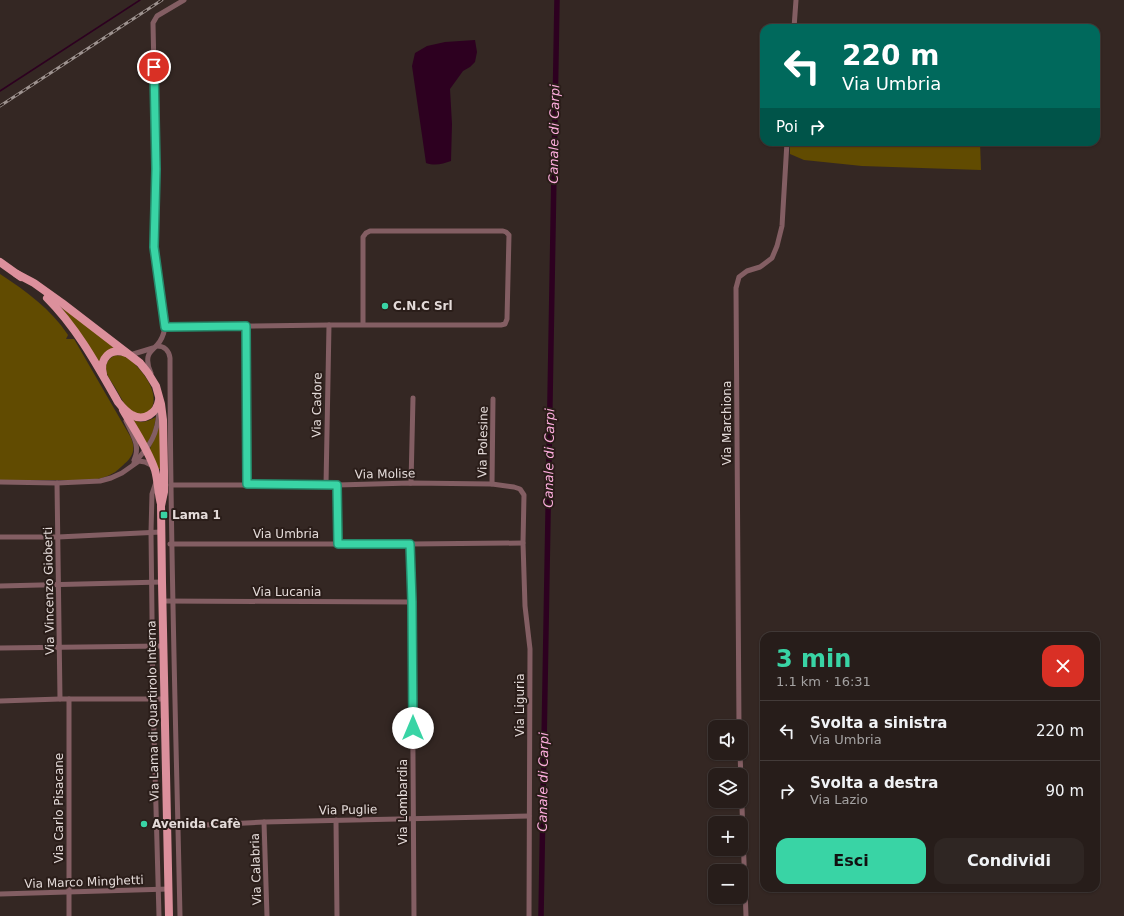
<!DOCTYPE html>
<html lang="it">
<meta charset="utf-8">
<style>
:root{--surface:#271d1a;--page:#2f2623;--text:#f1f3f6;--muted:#a4a2a2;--line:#433b39;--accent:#39d4a5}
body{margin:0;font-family:"DejaVu Sans",sans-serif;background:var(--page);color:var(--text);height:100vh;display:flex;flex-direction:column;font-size:15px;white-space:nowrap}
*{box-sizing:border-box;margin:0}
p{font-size:13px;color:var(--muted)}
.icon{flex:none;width:22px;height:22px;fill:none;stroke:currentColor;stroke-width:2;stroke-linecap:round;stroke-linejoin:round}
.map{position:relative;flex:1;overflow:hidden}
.side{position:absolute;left:760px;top:632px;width:340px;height:260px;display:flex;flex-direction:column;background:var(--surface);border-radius:12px;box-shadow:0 1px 3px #0004,0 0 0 1px var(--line)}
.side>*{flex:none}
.hud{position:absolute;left:760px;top:24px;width:340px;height:122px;border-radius:12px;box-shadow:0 1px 3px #0004,0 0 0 1px var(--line);background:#00695c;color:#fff;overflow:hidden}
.controls{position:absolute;left:708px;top:720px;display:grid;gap:8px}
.controls a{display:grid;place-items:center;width:40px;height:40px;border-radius:8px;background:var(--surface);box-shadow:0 1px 3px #0004,0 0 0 1px var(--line);font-size:20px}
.pin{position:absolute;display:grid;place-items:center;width:34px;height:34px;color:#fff;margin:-17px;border:2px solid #fff;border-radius:50%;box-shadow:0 1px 4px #0007}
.me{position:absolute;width:44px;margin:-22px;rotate:0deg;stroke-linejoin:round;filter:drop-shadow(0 0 3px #0008)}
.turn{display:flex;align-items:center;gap:14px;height:84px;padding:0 16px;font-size:18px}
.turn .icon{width:52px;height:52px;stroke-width:2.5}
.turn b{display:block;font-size:28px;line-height:34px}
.then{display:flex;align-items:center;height:38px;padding:0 16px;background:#0003;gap:8px;font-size:15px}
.round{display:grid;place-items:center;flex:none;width:42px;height:42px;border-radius:12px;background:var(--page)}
.summary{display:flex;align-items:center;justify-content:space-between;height:68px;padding:0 16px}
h1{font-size:24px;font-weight:800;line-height:30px;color:var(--accent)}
.primary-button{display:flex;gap:8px;margin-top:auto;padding:8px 16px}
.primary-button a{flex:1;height:46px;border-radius:12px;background:var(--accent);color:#111;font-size:16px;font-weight:800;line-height:46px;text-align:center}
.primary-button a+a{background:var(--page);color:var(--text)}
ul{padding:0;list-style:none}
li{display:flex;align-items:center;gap:12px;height:60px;padding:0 16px;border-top:1px solid var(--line)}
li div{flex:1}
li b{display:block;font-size:15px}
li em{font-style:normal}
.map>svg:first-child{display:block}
</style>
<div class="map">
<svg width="1124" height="916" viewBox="0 0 1124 916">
<rect width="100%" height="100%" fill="#342723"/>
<g fill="#614b01">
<polygon points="790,142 980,142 981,170 862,166 804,160 790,154"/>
<path d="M0 274C26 291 51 309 68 335L66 339H74L130 436C137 450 133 457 121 467 113 475 104 478 93 480H0Z"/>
<polygon points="60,305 115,348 99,365 64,311"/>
<path d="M115 355C118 356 121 355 124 356 138 363 162 393 151 409 149 412 145 414 141 414 139 414 137 414 135 413 126 410 121 397 116 389 113 383 105 375 106 367 106 362 110 358 115 355Z"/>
<path d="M156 417 153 432 146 446 132 419C141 424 147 422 156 417Z"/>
<polygon points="159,427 160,428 161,469 158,469 149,451"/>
</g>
<path fill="#2d0020" d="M475 40 477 52 475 62 470 67 463 71 450 89 452 124 451 161C443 164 435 166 426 163L412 66 415 53 427 46 445 42Z"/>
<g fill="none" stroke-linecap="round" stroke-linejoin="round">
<polyline stroke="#2d0020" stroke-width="1.5" points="0,91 140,0"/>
<polyline stroke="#2d0020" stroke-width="5.5" points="541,916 557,0"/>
<g stroke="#835e63" stroke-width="5">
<polyline points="794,28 796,0"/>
<polyline points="246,326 247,484"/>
<polyline points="165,327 329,325 501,325 505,324 507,319 509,235 506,232 503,231 370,231 366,233 363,237 363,325"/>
<path d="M157 346C164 346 169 350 170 358 170 544 176 730 180 916"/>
<polyline points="130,355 153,348"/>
<path d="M151 373C149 369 147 363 148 357 149 351 154 349 157 345 162 340 164 333 165 327L154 247 156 169 153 23 157 16 184 0"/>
<path d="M126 421C132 434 141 446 134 460"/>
<path d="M134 463C150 446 158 434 159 410"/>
<polyline points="0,482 57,483 100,481 111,478 122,473 139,461 145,462 153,466"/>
<polyline points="156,482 152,494 151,532 153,699 159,916"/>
<polyline points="57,483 60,699"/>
<polyline points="411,483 413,398"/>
<polyline points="492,484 493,399"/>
<polyline points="171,485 337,485 411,483 492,484 514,487 520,489 524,495 523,543 525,606 530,649 529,916"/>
<polyline points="326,485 329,325"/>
<polyline points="337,485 338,544"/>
<polyline points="0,537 58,537 161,532"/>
<polyline points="170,544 410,544 523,543"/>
<polyline points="410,544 412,602 414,916"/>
<polyline points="0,586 162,582"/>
<polyline points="162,601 412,602"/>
<polyline points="0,648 163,646"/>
<polyline points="69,699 69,916"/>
<polyline points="0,701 60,699 164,699"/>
<polyline points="739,727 736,288 739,277 747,271 760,267 772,258 777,246 782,226 787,142"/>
<polyline points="740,753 746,916"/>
<polyline points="336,820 337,916"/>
<polyline points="264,822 267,916"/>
<polyline points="167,827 264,822 529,816"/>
<polyline points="0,894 169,889"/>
</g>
<g stroke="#dc909c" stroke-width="8">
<polyline points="0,262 21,277"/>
<polyline points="17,274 34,283 62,303 140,363 148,373 156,386 161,404 163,420 164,471 164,492 161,506 162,582 169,916"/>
<path d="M47 298C77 328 97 365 118 402 122 407 126 412 132 415 144 422 157 413 159 400"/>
<path d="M103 374C99 359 110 347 126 353"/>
<path d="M123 410C134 429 148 449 155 470 158 481 158 493 161 504"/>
</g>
<defs>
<polyline id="rail" points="0,106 162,0"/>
</defs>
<use href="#rail" stroke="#9e9390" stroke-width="3"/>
<use href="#rail" stroke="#2a1d19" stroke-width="1.5" stroke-dasharray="4.5" stroke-linecap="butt"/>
</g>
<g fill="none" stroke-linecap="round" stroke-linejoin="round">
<defs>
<polyline id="route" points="154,67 156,169 154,247 165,327 246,326 247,484 337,485 338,544 410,544 412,602 413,728"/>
</defs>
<use href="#route" stroke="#258a6b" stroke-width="10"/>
<use href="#route" stroke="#39d4a5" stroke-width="7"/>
</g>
<g fill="#39d4a5" stroke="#2a1d19" stroke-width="1.5">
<circle cx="385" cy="306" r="4"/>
<rect x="160" y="511" width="8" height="8" rx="2"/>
<circle cx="144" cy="824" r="4"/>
</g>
<g text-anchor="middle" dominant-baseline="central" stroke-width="4" stroke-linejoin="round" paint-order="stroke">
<g font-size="12" font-weight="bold" fill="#e4dbd9" stroke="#2a1d19" text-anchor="start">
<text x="393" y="306">C.N.C Srl</text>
<text x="172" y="515">Lama 1</text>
<text x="152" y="824">Avenida Cafè</text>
</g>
<g font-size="12" fill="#e4dbd9" stroke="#2a1d19">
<text transform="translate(317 405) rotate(-89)">Via Cadore</text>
<text transform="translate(727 423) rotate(-90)">Via Marchiona</text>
<text transform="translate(483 442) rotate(-89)">Via Polesine</text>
<text transform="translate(385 474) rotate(-1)">Via Molise</text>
<text x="286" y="534">Via Umbria</text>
<text transform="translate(49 591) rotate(-91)">Via Vincenzo Gioberti</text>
<text x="287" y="592">Via Lucania</text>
<text transform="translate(520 705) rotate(-90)">Via Liguria</text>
<text transform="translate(153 711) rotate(-91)">Via Lama di Quartirolo Interna</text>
<text transform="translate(403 802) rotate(-90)">Via Lombardia</text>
<text transform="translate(59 808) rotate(-90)">Via Carlo Pisacane</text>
<text transform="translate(348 810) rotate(-1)">Via Puglie</text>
<text transform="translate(256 869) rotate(-92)">Via Calabria</text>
<text transform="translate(84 882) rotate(-2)">Via Marco Minghetti</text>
</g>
<g font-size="13" font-style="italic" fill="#fdaddd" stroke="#2a1d19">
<text transform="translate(554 134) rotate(-89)">Canale di Carpi</text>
<text transform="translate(549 458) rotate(-89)">Canale di Carpi</text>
<text transform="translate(543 782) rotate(-89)">Canale di Carpi</text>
</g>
</g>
</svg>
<div class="controls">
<a><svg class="icon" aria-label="sound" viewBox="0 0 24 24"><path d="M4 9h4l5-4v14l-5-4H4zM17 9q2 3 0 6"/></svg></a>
<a><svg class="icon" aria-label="layers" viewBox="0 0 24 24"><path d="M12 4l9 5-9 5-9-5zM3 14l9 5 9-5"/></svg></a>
<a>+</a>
<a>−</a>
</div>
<div class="pin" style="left:154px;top:67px;background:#d93025"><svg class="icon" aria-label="arrive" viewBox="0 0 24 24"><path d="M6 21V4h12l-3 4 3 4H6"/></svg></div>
<svg class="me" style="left:413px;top:728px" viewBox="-20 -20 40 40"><circle r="19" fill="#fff"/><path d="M0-13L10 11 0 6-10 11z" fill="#39d4a5"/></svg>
<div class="hud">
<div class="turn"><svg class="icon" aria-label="left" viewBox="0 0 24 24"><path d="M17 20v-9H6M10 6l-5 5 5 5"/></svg><div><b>220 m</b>Via Umbria</div></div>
<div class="then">Poi<svg class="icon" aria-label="right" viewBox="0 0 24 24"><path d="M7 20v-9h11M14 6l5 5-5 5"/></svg></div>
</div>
<section class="side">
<div class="summary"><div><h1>3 min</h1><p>1.1 km · 16:31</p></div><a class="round" style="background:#d93025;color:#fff"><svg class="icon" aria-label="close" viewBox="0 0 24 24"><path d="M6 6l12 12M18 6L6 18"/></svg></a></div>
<ul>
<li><svg class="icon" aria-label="left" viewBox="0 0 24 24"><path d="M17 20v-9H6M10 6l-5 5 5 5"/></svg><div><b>Svolta a sinistra</b><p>Via Umbria</p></div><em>220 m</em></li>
<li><svg class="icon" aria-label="right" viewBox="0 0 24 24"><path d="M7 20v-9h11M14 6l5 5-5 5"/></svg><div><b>Svolta a destra</b><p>Via Lazio</p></div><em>90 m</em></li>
</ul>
<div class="primary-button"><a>Esci</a><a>Condividi</a></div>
</section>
</div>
